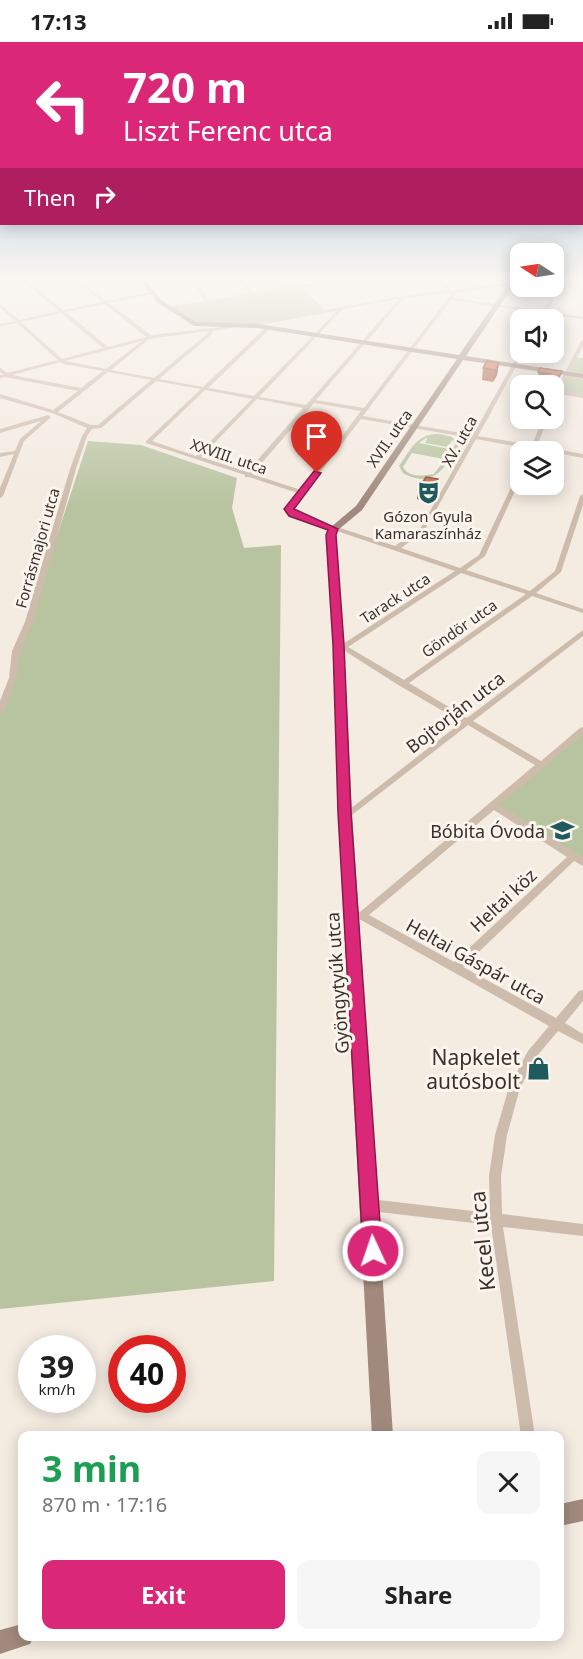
<!DOCTYPE html>
<meta charset="utf-8">
<style>
:root{--surface:#fff;--page:#f6f6f6;--text:#222;--muted:#767676;--accent:#db2777}
body{margin:0;font-family:"Noto Sans",sans-serif;background:var(--page);color:var(--text);height:100vh;display:flex;flex-direction:column;font-size:22px;white-space:nowrap}
*{box-sizing:border-box;margin:0}
p{font-size:20px;color:var(--muted)}
.icon{flex:none;width:33px;height:33px;fill:none;stroke:currentColor;stroke-width:2;stroke-linecap:round;stroke-linejoin:round}
.map{position:relative;flex:1;overflow:hidden}
.sheet{position:absolute;left:18px;top:1389px;width:546px;height:210px;display:flex;flex-direction:column;background:var(--surface);border-radius:12px;box-shadow:0 3px 15px #0003}
.sheet>*{flex:none}
.banner{position:absolute;left:0px;top:0px;width:584px;height:183px;box-shadow:0 3px 15px #0003;background:#db2777;color:#fff;overflow:hidden}
.needle{width:39px;rotate:282deg}
.tools{position:absolute;left:510px;top:201px;display:grid;gap:12px}
.tools a{display:grid;place-items:center;width:54px;height:54px;border-radius:12px;background:var(--surface);box-shadow:0 3px 15px #0003;font-size:30px}
.speed{position:absolute;left:18px;top:1293px;display:flex;gap:12px;font-size:30px;font-weight:700;text-align:center}
.speed>*{display:grid;place-content:center;width:78px;height:78px;border-radius:50%;background:var(--surface);box-shadow:0 3px 15px #0003;line-height:1}
.speed small{font-size:15px;font-weight:400}
.speed .limit{border:9px solid #d22;background:#fff;color:#111}
.pin{position:absolute;display:grid;place-items:center;width:51px;height:51px;color:#fff;margin:-62px -26px;border-radius:50% 50% 50% 0;rotate:-45deg;box-shadow:0 0 6px #0007}
.pin .icon{rotate:45deg}
.me{position:absolute;width:66px;margin:-33px;rotate:357deg;stroke-linejoin:round;filter:drop-shadow(0 0 4px #0008)}
.turn{display:flex;align-items:center;gap:21px;height:126px;padding:0 24px;font-size:27px}
.turn .icon{width:78px;height:78px;stroke-width:2.5}
.turn b{display:block;font-size:42px;line-height:51px}
.then{display:flex;align-items:center;height:57px;padding:0 24px;background:#0003;gap:12px;font-size:22px}
.round{display:grid;place-items:center;flex:none;width:63px;height:63px;border-radius:12px;background:var(--page)}
.summary{display:flex;align-items:center;justify-content:space-between;height:102px;padding:0 24px}
h1{font-size:36px;font-weight:700;line-height:45px;color:#1e9e55}
.button{display:flex;gap:12px;margin-top:auto;padding:12px 24px}
.button a{flex:1;height:69px;border-radius:12px;background:var(--accent);color:#fff;font-size:24px;font-weight:700;line-height:69px;text-align:center}
.button a+a{background:var(--page);color:var(--text)}
.status{display:flex;justify-content:space-between;align-items:center;height:42px;padding:0 30px;background:var(--surface);direction:ltr}
.status svg{height:16px;fill:currentColor}
.map>svg:first-child{display:block}
</style>
<div class="status"><b>17:13</b><svg viewBox="0 0 49 12"><path d="M0 12V9h3v3zM5 12V6h3v6zM10 12V3h3v9zM15 12V0h3v12zM26 1h20v11H26zM47 4h2v5h-2z"/></svg></div>
<div class="map">
<svg width="583" height="1617" viewBox="0 0 583 1617">
<rect width="100%" height="100%" fill="#f4ebe1"/>
<g fill="#b8c4a0" fill-rule="evenodd">
<polygon points="299,244 324,270 260,282 199,282 168,266"/>
<polygon points="575,315 583,316 583,354 558,350"/>
<path d="M440 392 452 395 459 403C445 425 434 448 403 431L399 424C411 407 417 391 440 392ZM428 395 425 401 448 405 452 398 455 403 434 432C423 434 409 436 403 425L412 411 444 417 450 407 419 401Z"/>
<polygon points="88,399 141,403 237,436 232,466 244,506 281,503 274,1239 0,1267 0,668"/>
<polygon points="583,688 583,820 494,764"/>
</g>
<g fill="none" stroke-linecap="round" stroke-linejoin="round">
<g fill="#cdbbac" fill-rule="evenodd">
<path d="M22 238H26L63 268 102 260 74 238H78L106 259 153 250V252L109 261 151 293 239 283 241 284 212 289V292L159 337 203 345 267 284H271V286L208 346 254 354 337 269 264 282 256 285V283L261 280 321 269 298 245 166 267 168 265 205 259 191 238H195L208 258 250 251 239 238H243L254 250 296 243 291 238H295L300 243 356 238 354 239 302 245 325 268 403 254 448 248 435 238H439L453 248 511 241 512 243 458 250 453 256 543 269 560 238H564L547 270 583 275V277L546 272 543 278H538L541 271 451 258 363 374 473 393 520 309V310H524L478 394 532 403 543 376H548L537 404 583 412V416L536 407 535 410H529L531 407 476 397 424 489 401 506 460 526 479 513 517 433 520 431V438L485 514 466 528 530 549 555 529 580 454 583 452V463L561 530 536 551 583 567V571L532 554 409 641 467 676 583 588V594L473 679 541 719 580 686 583 685V692L499 763 583 815V824L574 819 463 925 556 976 579 949 583 948V959L565 981 583 992V1002L558 989 536 1015 520 1046 507 1093 501 1134 502 1172 583 1182V1194L503 1185 535 1394H521L491 1183 370 1169 366 1167 364 1163 366 1159 370 1157 490 1171 489 1134 495 1093 509 1045 528 1009 549 984 361 878 355 877 353 874 355 871 360 870 535 723 468 683 348 776 345 777 341 774 462 680 400 644 337 604 338 602H343L455 529 290 473 286 467 298 451 249 435H245V433L146 401V399L201 347 156 339 101 386 92 387 87 394 76 427 33 580 20 609 17 636 4 669 0 672V659L9 636 12 609 25 580 70 427 82 394 87 386 52 371 0 356V352L53 368 78 349 5 335 0 336V333H3L0 329V325L7 331 58 318 17 281 0 284V282L15 279 0 265V262L19 278 59 269ZM451 251H452L364 366 316 358 404 256ZM399 257 306 363 259 355 343 267ZM105 262 146 295 108 305 66 270ZM61 271 103 306 62 317 21 280ZM207 289 208 291 154 336 111 328 149 297ZM142 299 106 327 65 319ZM60 320 64 322 103 329 81 346 12 333ZM108 330 151 338 98 383H91L58 370ZM205 348 252 357 196 414 152 399ZM257 357 303 366 247 430 201 415ZM314 361 361 369 301 448 252 432ZM361 377 471 396 420 487 395 504 294 471 292 467ZM461 531 526 552 404 638 348 605ZM494 768 567 815 454 920 369 873Z"/>
<polygon points="583,298 583,304 561,349 583,352 583,356 560,352 556,360 554,360 555,350 581,299"/>
<polygon points="48,373 51,375 50,376 24,399 3,454 0,456 0,446 14,412 0,415 0,411 15,409 20,397 41,379 0,391 0,387"/>
</g>
<g fill="#a18a7d" fill-rule="evenodd">
<polygon points="140,238 146,238 161,258 196,280 258,282 459,313 509,241 520,239 520,243 513,244 466,314 583,332 583,336 463,318 362,468 338,488 336,493 344,603 352,771 393,1394 372,1394 338,771 334,603 326,493 331,485 356,464 457,317 258,286 194,284 157,260"/>
<polygon points="583,1457 583,1479 560,1484 560,1462"/>
<polygon points="22,1582 22,1594 34,1594 30,1602 0,1612 0,1588"/>
</g>
</g>
<g fill="#ac5a40">
<polygon points="499,321 497,333 493,340 482,338 483,326"/>
<polygon points="540,326 560,335 554,348 554,344 545,344 548,337 537,336"/>
<polygon points="418,447 437,447 429,460 417,457"/>
</g>
<g fill="#8c4a34">
<polygon points="499,321 497,333 493,340 495,328"/>
<polygon points="562,329 560,335 554,348 554,343"/>
<polygon points="438,437 437,447 429,460 430,450"/>
</g>
<g fill="#c8694b" stroke="#8c4a34" stroke-width="1.5">
<polygon points="487,319 499,321 495,328 483,326"/>
<polygon points="540,326 562,329 554,343 546,342 551,332 538,330"/>
<polygon points="426,435 438,437 430,450 418,447"/>
</g>
<linearGradient id="sky" x2="0" y2="1"><stop stop-color="#7eb2d2"/><stop offset="0.51" stop-color="#faf6f2"/><stop offset="1" stop-color="#faf6f2" stop-opacity="0"/></linearGradient>
<rect width="583" height="464" fill="url(#sky)"/>
<polygon fill="#db2777" stroke="#8e194d" stroke-width="1.5" points="314,429 321,431 294,467 338,487 336,493 344,603 351,771 382,1209 379,1216 373,1218 366,1216 363,1209 338,771 333,603 326,493 328,488 289,474 284,467"/>
<defs>
<symbol id="theatre-bare" viewBox="-9 -9 18 18"><path d="M-5-5.5Q0-4 5-5.5V0Q5 5 0 6Q-5 5-5 0ZM-3.3-2.5H-1v1.5H-3.3ZM1-2.5H3.3v1.5H1ZM-2.8 1Q0 5.5 2.8 1Z" fill="#1f5a5e" stroke="#fbf5ee" stroke-width="2.5" paint-order="stroke"/></symbol>
<symbol id="school-bare" viewBox="-9 -9 18 18"><path d="M0-5L7-2L0 1L-7-2ZM-4 1L0 2.5L4 1V4Q0 6-4 4Z" fill="#1f5a5e" stroke="#fbf5ee" stroke-width="2.5" paint-order="stroke"/></symbol>
<symbol id="shop-bare" viewBox="-9 -9 18 18"><path d="M-5-2.5h2.3a2.7 3.5 0 0 1 5.4 0H5L5.5 6h-11ZM-1.5-2.5h3a1.5 2.3 0 0 0-3 0Z" fill="#1f5a5e" stroke="#fbf5ee" stroke-width="2.5" paint-order="stroke"/></symbol>
</defs>
<g fill-rule="evenodd">
<use href="#theatre-bare" x="412" y="434" width="33" height="33"/>
<use href="#school-bare" x="546" y="772" width="33" height="33"/>
<use href="#shop-bare" x="522" y="1010" width="33" height="33"/>
</g>
<g text-anchor="middle" dominant-baseline="central" stroke-width="6" stroke-linejoin="round" paint-order="stroke">
<g font-size="15" fill="#3b302b" stroke="#fbf5ee">
<text transform="translate(389 396) rotate(-55)">XVII. utca</text>
<text transform="translate(459 399) rotate(-61)">XV. utca</text>
<text transform="translate(229 414) rotate(19)">XXVIII. utca</text>
<text transform="translate(37 506) rotate(-74)">Forrásmajori utca</text>
<text transform="translate(395 556) rotate(-33)">Tarack utca</text>
<text transform="translate(459 586) rotate(-35)">Göndör utca</text>
</g>
<g font-size="15" fill="#3b302b" stroke="#fbf5ee">
<text x="428" y="474">Gózon Gyula<tspan x="428" dy="17">Kamaraszínház</tspan></text>
</g>
<g font-size="18" fill="#3b302b" stroke="#fbf5ee">
<text transform="translate(455 670) rotate(-38)">Bojtorján utca</text>
<text transform="translate(503 858) rotate(-43)">Heltai köz</text>
<text transform="translate(476 919) rotate(29)">Heltai Gáspár utca</text>
<text transform="translate(337 941) rotate(-94)">Gyöngytyúk utca</text>
</g>
<g font-size="18" fill="#3b302b" stroke="#fbf5ee" text-anchor="end">
<text x="545" y="789">Bóbita Óvoda</text>
</g>
<g font-size="21" fill="#3b302b" stroke="#fbf5ee" text-anchor="end">
<text x="520" y="1015">Napkelet<tspan x="520" dy="24">autósbolt</tspan></text>
</g>
<g font-size="21" fill="#3b302b" stroke="#fbf5ee">
<text transform="translate(482 1199) rotate(-96)">Kecel utca</text>
</g>
</g>
</svg>
<div class="tools">
<a><svg class="needle" viewBox="-14 -14 28 28"><path d="M0-13l5 13h-10z" fill="#e53935"/><path d="M0 13l5-13h-10z" fill="#767676"/></svg></a>
<a><svg class="icon" aria-label="sound" viewBox="0 0 24 24"><path d="M4 9h4l5-4v14l-5-4H4zM17 9q2 3 0 6"/></svg></a>
<a><svg class="icon" aria-label="search" viewBox="0 0 24 24"><circle cx="10" cy="10" r="6"/><path d="M15 15l6 6"/></svg></a>
<a><svg class="icon" aria-label="layers" viewBox="0 0 24 24"><path d="M12 4l9 5-9 5-9-5zM3 14l9 5 9-5"/></svg></a>
</div>
<div class="speed"><div>39<small>km/h</small></div><div class="limit">40</div></div>
<div class="pin" style="left:317px;top:431px;background:#d93025"><svg class="icon" aria-label="arrive" viewBox="0 0 24 24"><path d="M6 21V4h12l-3 4 3 4H6"/></svg></div>
<svg class="me" style="left:373px;top:1209px" viewBox="-20 -20 40 40"><circle r="17" fill="#db2777" stroke="#fff" stroke-width="3"/><path d="M0-11L8 9 0 5-8 9z" fill="#fff"/></svg>
<div class="banner">
<div class="turn"><svg class="icon" aria-label="left" viewBox="0 0 24 24"><path d="M17 20v-9H6M10 6l-5 5 5 5"/></svg><div><b>720 m</b>Liszt Ferenc utca</div></div>
<div class="then">Then<svg class="icon" aria-label="right" viewBox="0 0 24 24"><path d="M7 20v-9h11M14 6l5 5-5 5"/></svg></div>
</div>
<section class="sheet">
<div class="summary"><div><h1>3 min</h1><p>870 m · 17:16</p></div><a class="round"><svg class="icon" aria-label="close" viewBox="0 0 24 24"><path d="M6 6l12 12M18 6L6 18"/></svg></a></div>
<div class="button"><a>Exit</a><a>Share</a></div>
</section>
</div>
